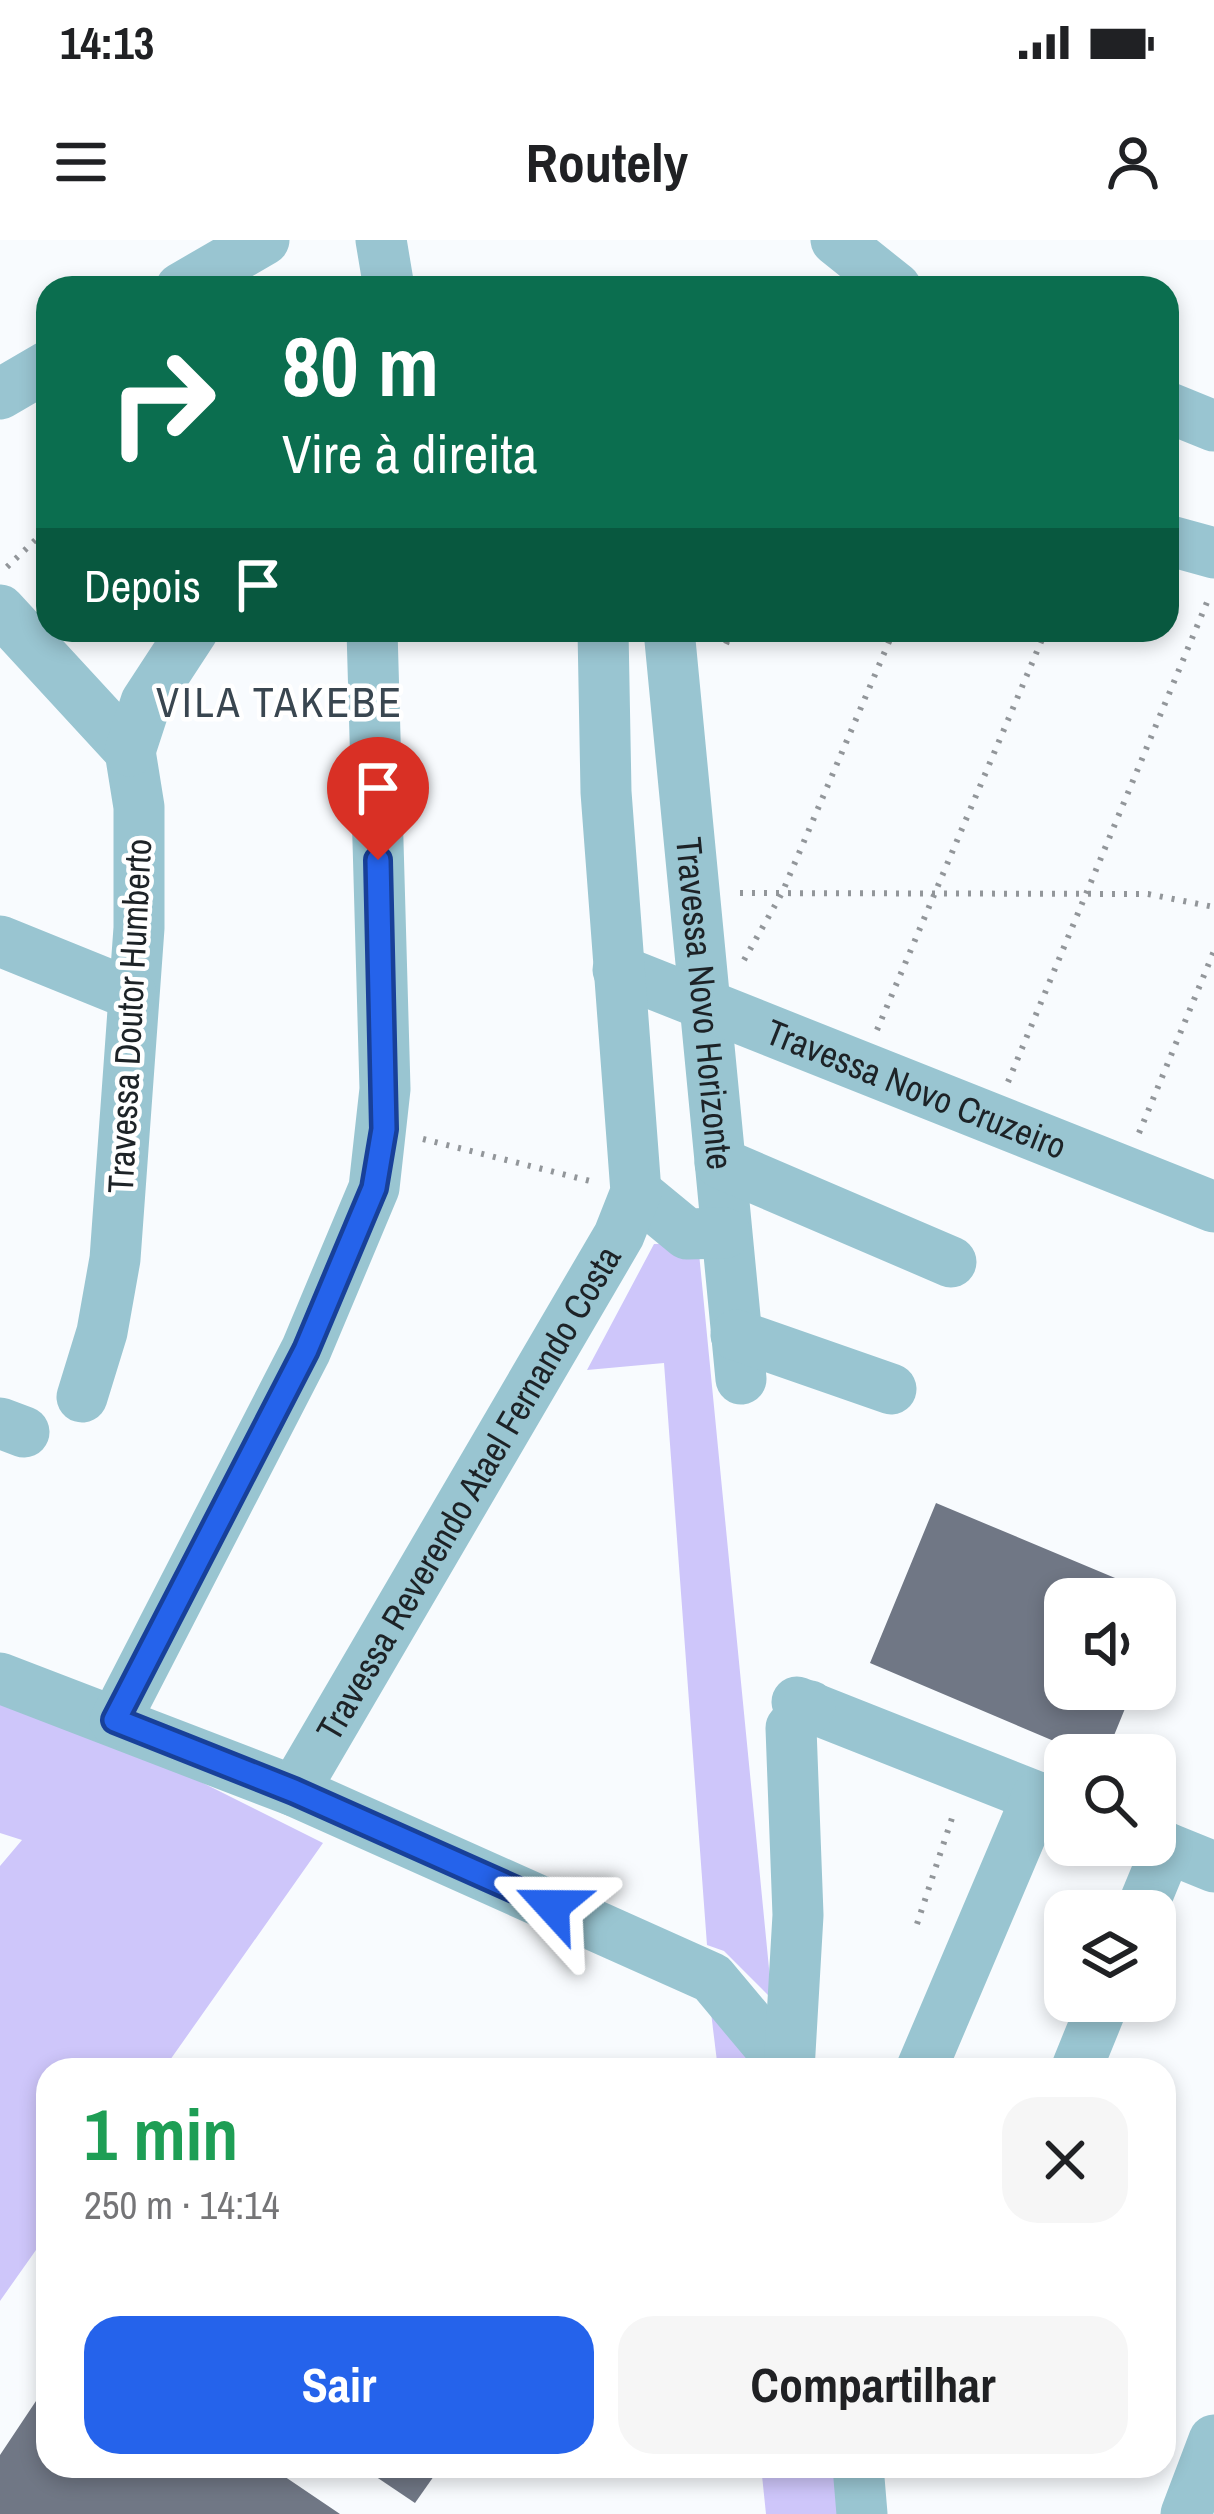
<!DOCTYPE html>
<html lang="pt">
<meta charset="utf-8">
<style>
:root{--surface:#fff;--page:#f6f6f6;--text:#202124;--muted:#757577;--accent:#2563eb}
body{margin:0;font-family:"Archivo Narrow",sans-serif;background:var(--page);color:var(--text);height:100vh;display:flex;flex-direction:column;font-size:45px;white-space:nowrap}
*{box-sizing:border-box;margin:0}
p{font-size:39px;color:var(--muted)}
.icon{flex:none;width:66px;height:66px;fill:none;stroke:currentColor;stroke-width:2;stroke-linecap:round;stroke-linejoin:round}
.map{position:relative;flex:1;overflow:hidden}
.drawer{position:absolute;left:36px;top:1818px;width:1140px;height:420px;display:flex;flex-direction:column;background:var(--surface);border-radius:36px;box-shadow:0 6px 18px #0003}
.drawer>*{flex:none}
.guide{position:absolute;left:36px;top:36px;width:1143px;height:366px;border-radius:36px;box-shadow:0 6px 18px #0003;background:#0b6e4f;color:#fff;overflow:hidden}
.fabs{position:absolute;left:1044px;top:1338px;display:grid;gap:24px}
.fabs a{display:grid;place-items:center;width:132px;height:132px;border-radius:24px;background:var(--surface);box-shadow:0 6px 18px #0003;font-size:60px}
.pin{position:absolute;display:grid;place-items:center;width:102px;height:102px;color:#fff;margin:-123px -51px;border-radius:50% 50% 50% 0;rotate:-45deg;box-shadow:0 0 12px #0007}
.pin .icon{rotate:45deg}
.me{position:absolute;width:132px;margin:-66px;rotate:294deg;stroke-linejoin:round;filter:drop-shadow(0 0 9px #0008)}
.turn{display:flex;align-items:center;gap:42px;height:252px;padding:0 48px;font-size:54px}
.turn .icon{width:156px;height:156px;stroke-width:2.5}
.turn b{display:block;font-size:84px;line-height:102px}
.then{display:flex;align-items:center;height:114px;padding:0 48px;background:#0003;gap:24px;font-size:45px}
.round{display:grid;place-items:center;flex:none;width:126px;height:126px;border-radius:36px;background:var(--page)}
.overview{display:flex;align-items:center;justify-content:space-between;height:204px;padding:0 48px}
h1{font-size:72px;font-weight:700;line-height:90px;color:#1e9e55}
.cta{display:flex;gap:24px;margin-top:auto;padding:24px 48px}
.cta a{flex:1;height:138px;border-radius:36px;background:var(--accent);color:#fff;font-size:48px;font-weight:700;line-height:138px;text-align:center}
.cta a+a{background:var(--page);color:var(--text)}
.status{display:flex;justify-content:space-between;align-items:center;height:84px;padding:0 60px;background:var(--surface);direction:ltr}
.status svg{height:33px;fill:currentColor}
header{display:flex;justify-content:space-between;align-items:center;height:156px;padding:0 48px;background:var(--surface);font-size:54px;font-weight:700}
.map>svg:first-child{display:block}
</style>
<div class="status"><b>14:13</b><svg viewBox="0 0 49 12"><path d="M0 12V9h3v3zM5 12V6h3v6zM10 12V3h3v9zM15 12V0h3v12zM26 1h20v11H26zM47 4h2v5h-2z"/></svg></div>
<header><svg class="icon" aria-label="menu" viewBox="0 0 24 24"><path d="M4 6h16M4 12h16M4 18h16"/></svg>Routely<svg class="icon" aria-label="person" viewBox="0 0 24 24"><circle cx="12" cy="8" r="4"/><path d="M4 21q1-7 8-7t8 7"/></svg></header>
<div class="map">
<svg width="1214" height="2274" viewBox="0 0 1214 2274">
<rect width="100%" height="100%" fill="#f8fbfe"/>
<g fill="#cec6fa">
<polygon points="698,1003 772,1759 724,1711 707,1705 664,1123 587,1130 654,1004"/>
<polygon points="0,1459 109,1496 323,1603 163,1830 48,1830 48,1993 0,2061 0,1626 22,1600 0,1593"/>
<polygon points="710,1764 775,1830 718,1830"/>
<polygon points="761,2226 848,2226 854,2274 766,2274"/>
</g>
<g fill="#707785">
<polygon points="936,1263 1170,1361 1155,1396 1155,1359 1065,1359 1065,1449 1133,1449 1106,1515 1087,1515 870,1423"/>
<polygon points="48,2143 48,2226 269,2226 340,2274 0,2274 0,2215"/>
<polygon points="360,2226 441,2226 415,2263"/>
</g>
<g fill="none" stroke-linecap="round" stroke-linejoin="round">
<g stroke="#92969a" stroke-width="6" stroke-dasharray="3 9" stroke-linecap="butt">
<polyline points="7,327 48,288"/>
<polyline points="726,404 732,390"/>
<polyline points="740,653 1148,654 1214,667"/>
<polyline points="744,720 782,653 894,390"/>
<polyline points="877,790 1046,390"/>
<polyline points="1008,842 1210,355"/>
<polyline points="1139,893 1214,711"/>
<polyline points="423,899 590,941"/>
<polyline points="917,1684 954,1572"/>
</g>
<g stroke="#99c5d1" stroke-width="51">
<polyline points="381,0 389,48"/>
<polyline points="836,0 896,48"/>
<polyline points="181,48 264,0"/>
<polyline points="0,154 48,126"/>
<polyline points="1167,167 1214,186"/>
<polyline points="1167,300 1214,313"/>
<polyline points="0,370 130,511 139,567 139,688 115,1019 102,1092 82,1157"/>
<path id="s1" d="M669 390 741 1139"/>
<polyline points="130,511 146,462 193,390"/>
<polyline points="0,701 131,754"/>
<path id="s2" d="M618 730 1214 967"/>
<polyline points="720,923 951,1022"/>
<polyline points="636,952 687,994 725,993"/>
<polyline points="736,1095 891,1149"/>
<polyline points="0,1183 24,1192"/>
<polyline points="0,1438 294,1551 712,1738 789,1830"/>
<polyline points="797,1462 1065,1568"/>
<polyline points="115,1481 306,1110 374,948 385,849 372,390"/>
<path id="s3" d="M294 1551 619 995 636 952 606 552 603 390"/>
<polyline points="1155,1603 1214,1627"/>
<polyline points="1141,1671 1167,1608"/>
<polyline points="789,1830 798,1675 791,1488 810,1466"/>
<polyline points="921,1830 1037,1557"/>
<polyline points="1076,1830 1104,1761"/>
<polyline points="858,2226 862,2274"/>
<polyline points="1186,2274 1214,2200"/>
</g>
</g>
<g fill="none" stroke-linecap="round" stroke-linejoin="round">
<defs>
<polyline id="route" points="378,620 384,889 374,948 306,1110 115,1480 294,1551 552,1666"/>
</defs>
<use href="#route" stroke="#184099" stroke-width="30"/>
<use href="#route" stroke="#2563eb" stroke-width="21"/>
</g>
<g text-anchor="middle" dominant-baseline="central" stroke-width="9" stroke-linejoin="round" paint-order="stroke">
<g font-size="36" fill="#1d2327" stroke="#fff">
<text stroke="none"><textPath href="#s1" startOffset="375">Travessa Novo Horizonte</textPath></text>
<text transform="translate(129 776) rotate(-87)">Travessa Doutor Humberto</text>
<text stroke="none"><textPath href="#s2" startOffset="321">Travessa Novo Cruzeiro</textPath></text>
<text stroke="none"><textPath href="#s3" startOffset="345">Travessa Reverendo Atael Fernando Costa</textPath></text>
</g>
<g font-size="42" letter-spacing="3" fill="#394650" stroke="#fff">
<text x="280" y="462">VILA TAKEBE</text>
</g>
</g>
</svg>
<div class="fabs">
<a><svg class="icon" aria-label="sound" viewBox="0 0 24 24"><path d="M4 9h4l5-4v14l-5-4H4zM17 9q2 3 0 6"/></svg></a>
<a><svg class="icon" aria-label="search" viewBox="0 0 24 24"><circle cx="10" cy="10" r="6"/><path d="M15 15l6 6"/></svg></a>
<a><svg class="icon" aria-label="layers" viewBox="0 0 24 24"><path d="M12 4l9 5-9 5-9-5zM3 14l9 5 9-5"/></svg></a>
</div>
<div class="pin" style="left:378px;top:620px;background:#d93025"><svg class="icon" aria-label="arrive" viewBox="0 0 24 24"><path d="M6 21V4h12l-3 4 3 4H6"/></svg></div>
<svg class="me" style="left:552px;top:1666px" viewBox="-20 -20 40 40"><path d="M0-17L14 15 0 8-14 15z" fill="#2563eb" stroke="#fff" stroke-width="4"/></svg>
<div class="guide">
<div class="turn"><svg class="icon" aria-label="right" viewBox="0 0 24 24"><path d="M7 20v-9h11M14 6l5 5-5 5"/></svg><div><b>80 m</b>Vire à direita</div></div>
<div class="then">Depois<svg class="icon" aria-label="arrive" viewBox="0 0 24 24"><path d="M6 21V4h12l-3 4 3 4H6"/></svg></div>
</div>
<section class="drawer">
<div class="overview"><div><h1>1 min</h1><p>250 m · 14:14</p></div><a class="round"><svg class="icon" aria-label="close" viewBox="0 0 24 24"><path d="M6 6l12 12M18 6L6 18"/></svg></a></div>
<div class="cta"><a>Sair</a><a>Compartilhar</a></div>
</section>
</div>
